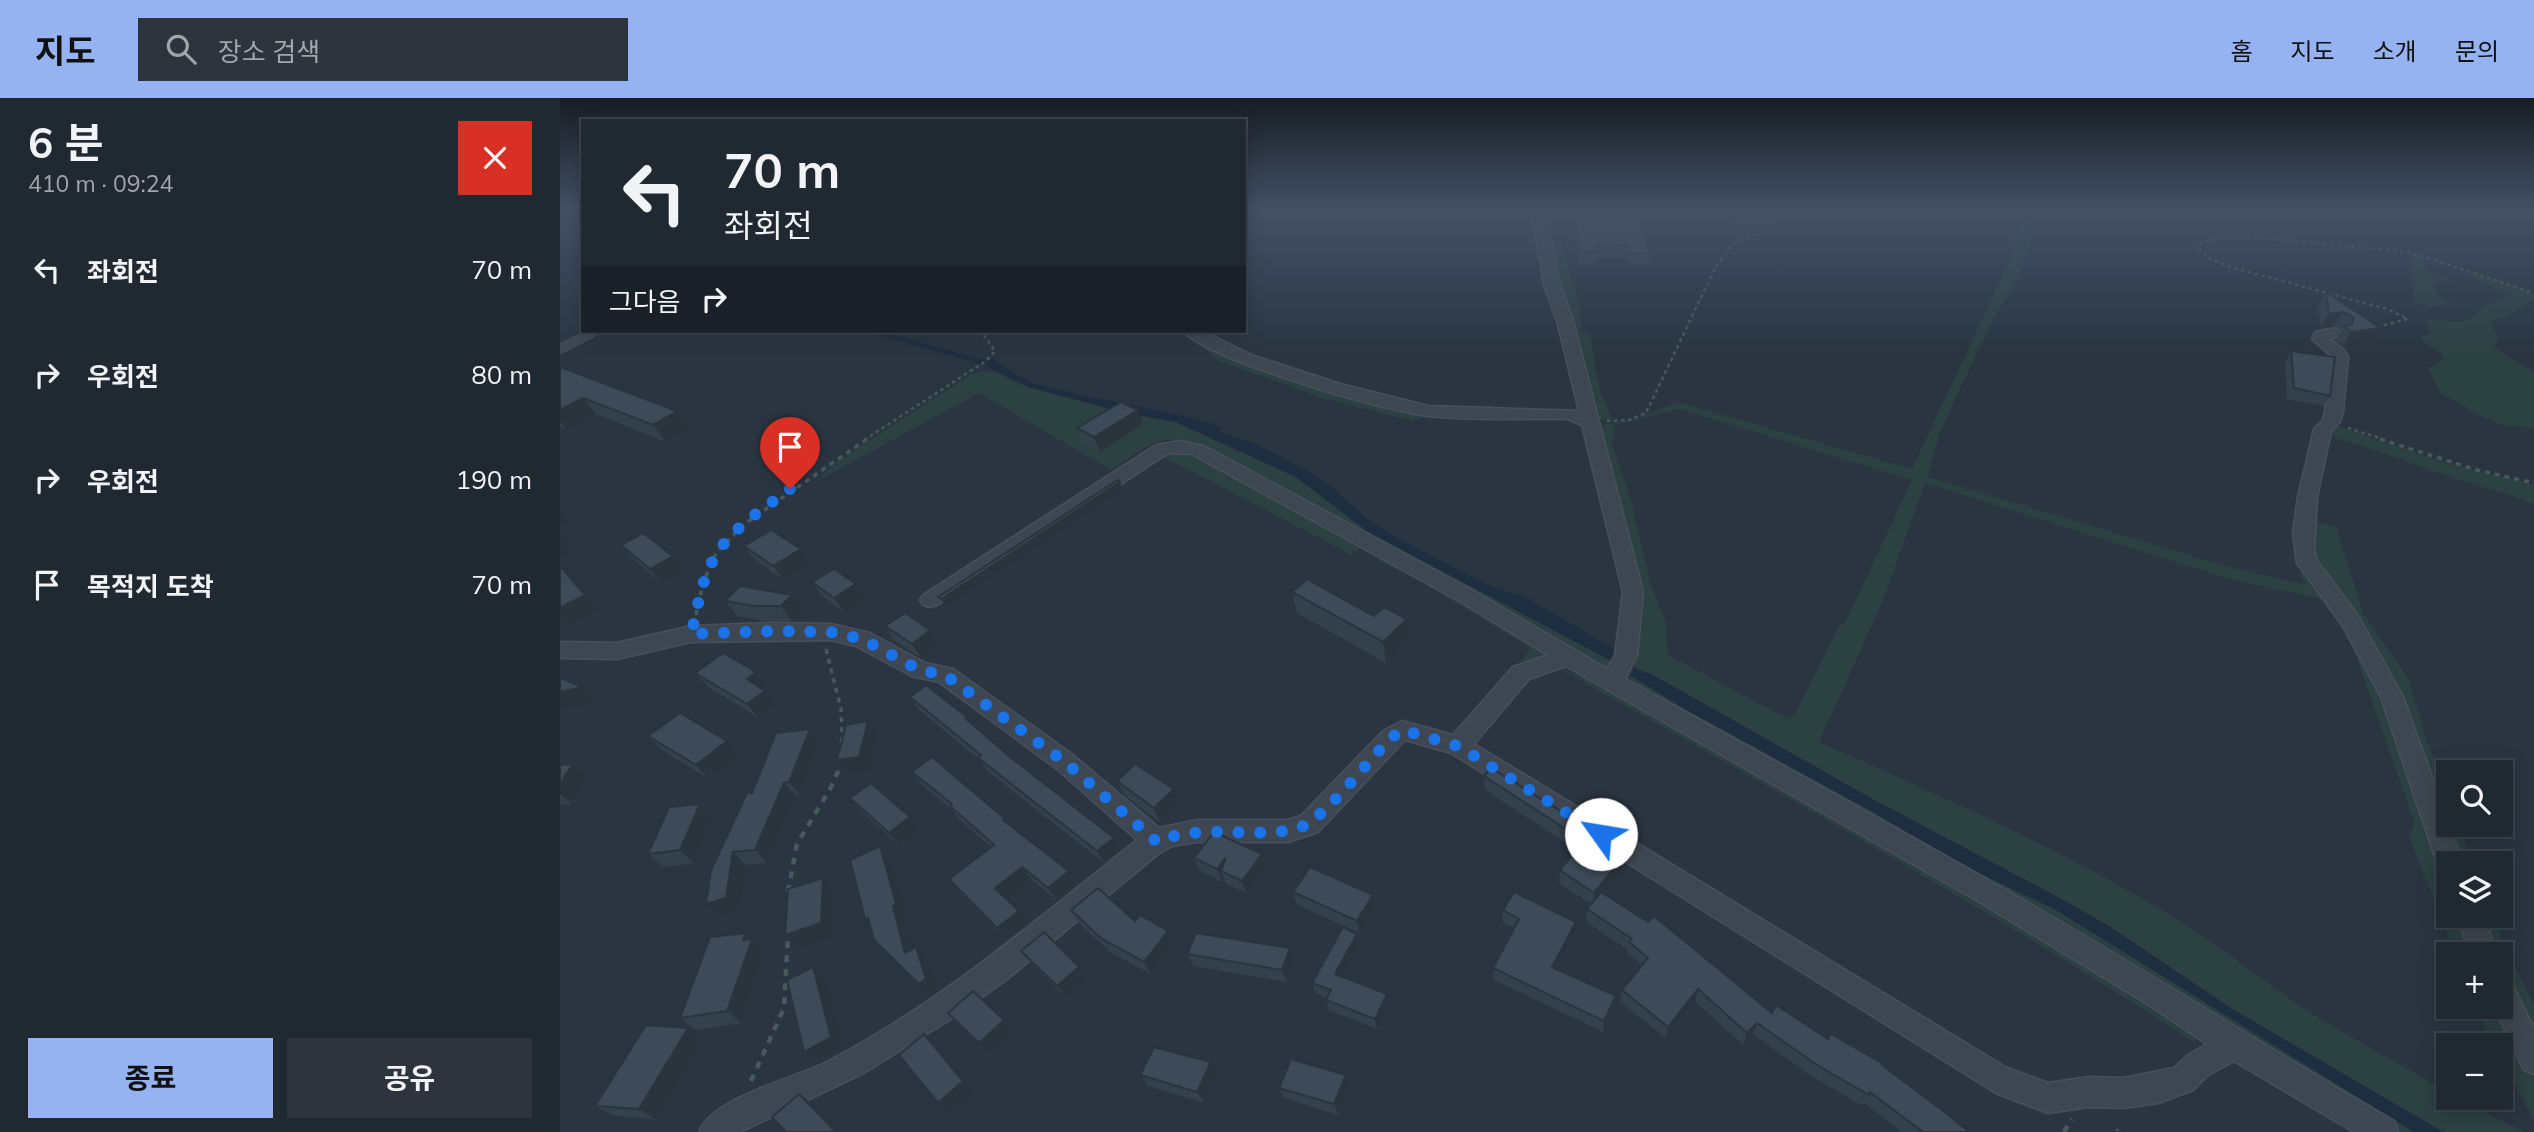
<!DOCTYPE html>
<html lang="ko">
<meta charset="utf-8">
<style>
:root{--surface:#202831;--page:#2d343d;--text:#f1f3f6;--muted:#a2a6ab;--line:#3d444d;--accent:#95b2f1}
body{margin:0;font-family:Mulish,"Noto Sans KR",sans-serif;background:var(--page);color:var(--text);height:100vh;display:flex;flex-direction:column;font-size:26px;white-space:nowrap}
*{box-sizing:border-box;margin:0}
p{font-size:23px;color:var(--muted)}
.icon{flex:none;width:38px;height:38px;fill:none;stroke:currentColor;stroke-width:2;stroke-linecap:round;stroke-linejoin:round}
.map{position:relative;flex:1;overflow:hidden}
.details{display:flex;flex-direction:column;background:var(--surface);width:560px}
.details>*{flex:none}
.guide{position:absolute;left:21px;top:21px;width:665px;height:214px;border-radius:0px;box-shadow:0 4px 18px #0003,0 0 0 2px var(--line);background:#202831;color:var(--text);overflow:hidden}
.buttons{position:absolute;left:1876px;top:662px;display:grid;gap:14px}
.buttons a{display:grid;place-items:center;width:77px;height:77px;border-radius:0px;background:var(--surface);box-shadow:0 4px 18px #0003,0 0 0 2px var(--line);font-size:35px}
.pin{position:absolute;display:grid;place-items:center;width:60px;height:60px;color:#fff;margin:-72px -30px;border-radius:50% 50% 50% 0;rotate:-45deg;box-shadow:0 0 7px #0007}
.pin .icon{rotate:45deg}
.me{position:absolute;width:77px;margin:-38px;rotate:302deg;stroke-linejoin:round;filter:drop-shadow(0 0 5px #0008)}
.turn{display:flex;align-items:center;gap:24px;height:147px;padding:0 28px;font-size:32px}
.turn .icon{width:91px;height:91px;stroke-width:2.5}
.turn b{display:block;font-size:49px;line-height:60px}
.then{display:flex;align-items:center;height:66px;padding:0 28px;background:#0003;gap:14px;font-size:26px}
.round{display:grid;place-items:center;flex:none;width:74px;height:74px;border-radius:0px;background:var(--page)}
.headline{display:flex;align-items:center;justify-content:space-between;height:119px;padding:0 28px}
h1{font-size:42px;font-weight:700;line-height:52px}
.button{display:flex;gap:14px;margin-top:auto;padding:14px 28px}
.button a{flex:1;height:80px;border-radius:0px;background:var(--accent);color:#111;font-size:28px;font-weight:700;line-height:80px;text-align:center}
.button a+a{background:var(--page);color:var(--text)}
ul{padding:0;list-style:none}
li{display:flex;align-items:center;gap:21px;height:105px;padding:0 28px}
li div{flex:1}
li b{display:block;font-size:26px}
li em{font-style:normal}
header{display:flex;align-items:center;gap:42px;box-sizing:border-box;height:98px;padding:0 35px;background:var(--accent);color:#111}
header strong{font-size:33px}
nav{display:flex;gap:38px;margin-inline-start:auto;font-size:24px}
.search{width:490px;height:63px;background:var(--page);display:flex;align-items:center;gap:18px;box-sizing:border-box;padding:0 24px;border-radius:0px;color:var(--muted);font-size:26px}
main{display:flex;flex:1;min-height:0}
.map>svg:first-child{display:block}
</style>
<header>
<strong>지도</strong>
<div class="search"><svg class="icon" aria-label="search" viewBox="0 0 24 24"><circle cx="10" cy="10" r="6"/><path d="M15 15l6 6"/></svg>장소 검색</div>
<nav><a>홈</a><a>지도</a><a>소개</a><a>문의</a></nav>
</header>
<main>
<section class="details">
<div class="headline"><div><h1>6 분</h1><p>410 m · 09:24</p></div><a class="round" style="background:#d93025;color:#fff"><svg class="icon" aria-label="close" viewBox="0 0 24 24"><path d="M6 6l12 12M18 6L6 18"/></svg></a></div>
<ul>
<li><svg class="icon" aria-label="left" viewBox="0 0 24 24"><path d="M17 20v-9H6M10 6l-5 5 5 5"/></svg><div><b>좌회전</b></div><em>70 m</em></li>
<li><svg class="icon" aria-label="right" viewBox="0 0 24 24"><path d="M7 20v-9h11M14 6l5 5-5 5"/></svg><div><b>우회전</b></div><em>80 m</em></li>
<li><svg class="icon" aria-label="right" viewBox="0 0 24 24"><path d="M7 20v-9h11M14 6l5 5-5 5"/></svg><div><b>우회전</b></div><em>190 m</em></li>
<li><svg class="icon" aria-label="arrive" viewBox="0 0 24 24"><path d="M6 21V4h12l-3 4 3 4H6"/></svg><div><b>목적지 도착</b></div><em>70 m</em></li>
</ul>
<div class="button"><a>종료</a><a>공유</a></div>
</section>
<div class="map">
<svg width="1974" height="1034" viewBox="0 0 1974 1034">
<rect width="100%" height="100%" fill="#2a3541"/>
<g fill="#2c4142" fill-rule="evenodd">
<path d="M1476 111 1470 116 1476 129 1467 131 1470 149 1455 186 1436 216 1394 303 1379 338 1368 379 1676 471 1746 486 1741 480 1738 447 1829 603 1864 713 1888 775V817H1904L1917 856H1895L1850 741 1854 724 1796 557 1766 502 1673 482 1365 385 1322 505 1259 644C1384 699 1509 754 1625 826 1665 852 1702 882 1742 909 1789 940 1840 965 1888 995V999H1895L1965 1034H1883L1674 912 1547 827 1505 803 1316 703 1093 577 1074 570 1083 511 1078 484 1038 331 1041 327 1069 323 1118 304 1352 371 1455 151 1451 136 1464 124 1459 116ZM1119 311 1352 382 1284 527H1280L1235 616 1226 620 1108 557 1105 521 1090 485 1072 405 1052 346 1055 327Z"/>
<polygon points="1001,142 1019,205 1021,234 1030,236 1040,294 1052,321 1035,321 995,185 990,143"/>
<polygon points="1851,155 1862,158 1868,173 1884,178 1890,183 1875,183 1873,187 1879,199 1891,205 1871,210 1854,204"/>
<polygon points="1905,171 1974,196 1974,202 1945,219 1929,223 1938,239 1934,249 1974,274 1974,330 1945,328 1919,317 1880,295 1868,270 1883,262 1883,257 1859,240 1871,234 1864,222 1902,223 1911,220 1924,208 1952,198 1915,180"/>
<polygon points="626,233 666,255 870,317 852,323 762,300 656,262 640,245 620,234"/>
<path d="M422 273 438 275 452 283 566 315 616 324 736 379 807 433 1057 566 1047 571 1040 569 650 353C600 331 594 344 551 372L419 295 255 384 281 361 410 277Z"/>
<path d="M1777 328 1893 367 1974 386V406C1938 392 1901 383 1865 370 1832 358 1800 347 1767 337Z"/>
<polygon points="612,351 630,353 799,446 800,450 792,457 606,360 602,356"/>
<polygon points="1754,423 1776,429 1804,517 1848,580 1867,643 1888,692 1888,726 1899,726 1906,748 1918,765 1900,765 1892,743 1757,469 1753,443"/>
<polygon points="826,459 908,501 985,554 986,561 956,573 969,552 966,547 857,481 817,462"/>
<path d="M1002 572 1031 581 1196 672 1635 930V945C1430 811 1215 693 1002 572Z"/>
<polygon points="1071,578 1125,611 1315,715 1351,738 1496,812 1854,1034 1836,1034 1071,586"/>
<polygon points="1919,817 1934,817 1943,846 1974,907 1974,950 1941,872 1941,856 1934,856"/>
<polygon points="1941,904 1974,973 1974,1022 1941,961 1941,947 1933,947 1915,908 1941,908"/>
</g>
<g fill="#1e2d3f">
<path d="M431 261C446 267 458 280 473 285 536 304 601 308 663 330L659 334 694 345 745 371 774 391 807 421 841 442 930 488 965 499 1058 553 1057 566 807 433 736 379 616 324 566 315 468 289 425 267Z"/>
<polygon points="1074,570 1093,577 1316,703 1505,803 1547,827 1674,912 1883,1034 1854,1034 1496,812 1398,765 1315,715 1125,611 1071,578"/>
</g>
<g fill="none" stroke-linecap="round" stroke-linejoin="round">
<polyline stroke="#1e2d3f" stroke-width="4.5" points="311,233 434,267"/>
<defs>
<polyline id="service" points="0,251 35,233"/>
<g id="minor">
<path d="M971 111H985L1000 187 1013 223 1083 494 1077 557 1065 581C1189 649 1314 717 1437 787 1571 863 1700 946 1834 1023L1838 1034H1794L1674 963 1648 977 1633 992 1598 1005 1563 1010 1529 1009 1488 1015 1436 995 891 655 845 642 758 734 728 744H637L612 748 598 756 446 882 394 919 302 976 180 1034H139C153 999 233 981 267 964 382 904 476 822 577 742L497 671 379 584 352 578 296 548 271 542 131 544 57 561 0 560V544L57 545 131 528 212 525 271 526 310 535 365 565 393 571 513 657 599 730 637 722H728L741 718 823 633 842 623 893 637 953 569 988 557 903 505 632 356 608 355 377 507 370 509 363 507 360 502 363 497 596 347 620 343 644 348 917 495 1047 571 1055 557 1063 494 1022 327 1008 321C963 320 915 323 869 318 827 314 648 262 623 233H643L691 257 780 286 868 308 1019 313 997 223 984 187ZM1006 568 1418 803 1594 910 1647 946 1628 957 1614 970 1563 980 1529 979 1488 985 1445 969 914 646 969 581Z"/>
<path d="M1138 111C1158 110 1176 116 1196 116 1210 116 1222 110 1236 111 1212 135 1169 121 1140 114Z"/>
<polygon points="1775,230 1783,235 1781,238 1770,241 1784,252 1788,259 1783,314 1780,324 1771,333 1757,399 1754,451 1757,463 1798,518 1843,599 1903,765 1888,765 1888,776 1881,773 1877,765 1821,599 1783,528 1737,465 1733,435 1738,399 1754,331 1763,322 1765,314 1772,259 1752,241 1755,234"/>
<polygon points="1897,817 1923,817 1937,856 1910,856"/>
<polygon points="1941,879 1951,883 1974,931 1974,976 1964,972 1934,908 1941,908"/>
</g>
</defs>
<use href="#service" stroke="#48505b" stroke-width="10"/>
<use href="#minor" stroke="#48505b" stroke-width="3"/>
<g stroke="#455a5a" stroke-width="2.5" stroke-dasharray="3.5 3.5" stroke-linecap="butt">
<polyline points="1725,111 1756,116 1790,111"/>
<polyline points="1244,117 1258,111"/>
<polyline points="1817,229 1848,221 1827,211 1670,169 1650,161 1639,150 1639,146 1668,137 1849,154 1974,195"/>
<polyline points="1047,323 1069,322 1086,315 1156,168 1173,146 1198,135"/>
<polyline points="1788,330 1826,342"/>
<polyline points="304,342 426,263 435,253 421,233"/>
</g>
<g stroke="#455a5a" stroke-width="3.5" stroke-dasharray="5 5" stroke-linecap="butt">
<polyline points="1820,341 1917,372 1974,385"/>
<polyline points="136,517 143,485 156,455 183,427 307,341"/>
<polyline points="266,551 281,611 282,643"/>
</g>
<g stroke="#455a5a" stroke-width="4.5" stroke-dasharray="7 7" stroke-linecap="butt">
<polyline points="282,641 282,647"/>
<polyline points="228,794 237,746 270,691 282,665"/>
<polyline points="191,983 224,910 228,837"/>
<polyline points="1504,1034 1512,1021"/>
</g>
<use href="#service" stroke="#3e4751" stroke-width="8"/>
<use href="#minor" fill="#3e4751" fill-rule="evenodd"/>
</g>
<g fill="#34404b">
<polygon points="1013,111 1090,155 1089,168 1069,169 1067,160 1037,160 1036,166 1019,166 1013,122"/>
<polygon points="1766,194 1821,230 1812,244 1783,248 1776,242 1782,232 1774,227 1761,230 1758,208"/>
<polygon points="1731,253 1770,298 1763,308 1727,301 1725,264"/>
<polygon points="0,269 117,313 129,329 106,344 36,316 7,332 0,329"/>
<polygon points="583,326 540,354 523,345 517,330"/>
<polygon points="61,447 113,458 125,472 102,485 73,461"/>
<polygon points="184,448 241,451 251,465 224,482 195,462"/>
<polygon points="252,484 296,486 306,500 284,514 262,498"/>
<polygon points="180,488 243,511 232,523 206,523 177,518 165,503"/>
<polygon points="732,494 814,518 847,521 850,542 826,565 737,515"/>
<polygon points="325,528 379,547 361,560 334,542"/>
<polygon points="196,574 208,589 203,592 217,607 199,620 148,589 135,575"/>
<polygon points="350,599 412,627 560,752 544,765 427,673 420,662 359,612"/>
<polygon points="250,631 260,644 241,697 236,698 207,765 186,767 180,812 160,818 146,806 192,695"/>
<polygon points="88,638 167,643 180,657 149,681 102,652"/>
<polygon points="13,666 28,679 12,706 0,707 0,667"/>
<polygon points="352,674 448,726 517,786 497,803 471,781 446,801 468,826 447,842 399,794 389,781 431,749 399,721 392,712 363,688"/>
<polygon points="924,678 1067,754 1066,767 1043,795 1212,915 1322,967 1409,1034 1342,1034 1304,1005 1303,1008 1251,978 1193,936 1183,947 1135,903 1106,940 1060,904 1062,892 1082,868 1068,856 1068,852 1026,824 1027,811 1031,806 999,785 1000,772 1016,752 925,692"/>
<polygon points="557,683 614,691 620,705 600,724 564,697"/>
<polygon points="290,700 350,719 361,732 340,748 302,714"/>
<polygon points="140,706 154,719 134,765 103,769 88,756"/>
<polygon points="702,756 706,769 687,795 666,786 664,781 662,784 640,773 634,760"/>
<polygon points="733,794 813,797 816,810 800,835 737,807"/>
<polygon points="511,812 575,823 608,833 615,845 591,876 550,854 519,825"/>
<polygon points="943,812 1015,837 997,871 1054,910 1043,934 934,882 933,870 954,830 943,825"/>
<polygon points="200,847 206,853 182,925 136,932 120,920"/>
<polygon points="800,847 782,879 829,906 817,931 769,912 766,902 767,900 755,895 752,885"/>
<polygon points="730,850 735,862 727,884 634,868 627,856"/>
<polygon points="461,853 527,881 506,900 471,865"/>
<polygon points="128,930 144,941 97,1022 54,1018 35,1008"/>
<polygon points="658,975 644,1005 588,988 580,977"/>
<polygon points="790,988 779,1017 724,1000 719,990"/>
</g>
<g fill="#2b343d">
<polygon points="1783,214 1774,227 1761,230 1769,216"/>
<polygon points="1821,230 1812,244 1783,248 1791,234"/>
<polygon points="23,300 36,316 7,332 0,324 0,312"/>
<polygon points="578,312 583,326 540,354 534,339"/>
<polygon points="117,313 129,329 106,344 93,327"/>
<polygon points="560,384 563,391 385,508 381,501"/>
<polygon points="0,413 9,424 0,429"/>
<polygon points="2,439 14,453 0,461 0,440"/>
<polygon points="241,451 251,465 224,482 213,468"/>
<polygon points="113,458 125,472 102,485 90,471"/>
<polygon points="0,467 38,511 10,526 0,516"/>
<polygon points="296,486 306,500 284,514 274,500"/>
<polygon points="232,497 243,511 232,523 221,508"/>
<polygon points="847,521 850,542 826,565 823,544"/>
<polygon points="370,532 379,547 361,560 352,546"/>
<polygon points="196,574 208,589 198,595 187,581"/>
<polygon points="23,589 37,603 2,611 0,609 0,594"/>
<polygon points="205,593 217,607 199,620 187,606"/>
<polygon points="308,623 319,637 310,672 288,676 277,662"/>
<polygon points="250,631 260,644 241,697 229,684"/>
<polygon points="167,643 180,657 149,681 136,667"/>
<polygon points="13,666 28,679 12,706 0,696 0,686"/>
<polygon points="224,685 236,698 207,765 195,752"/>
<polygon points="614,691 620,705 600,724 594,710"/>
<polygon points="140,706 154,719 134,765 120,752"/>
<polygon points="350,719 361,732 340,748 329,735"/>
<polygon points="554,740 560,752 544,765 537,753"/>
<polygon points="320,748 331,761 348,819 344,821 357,867 345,855 333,808"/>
<polygon points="173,754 186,767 180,812 160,818 146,806"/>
<polygon points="1067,754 1066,767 1033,808 1034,795"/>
<polygon points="702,756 706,769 687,795 682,783"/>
<polygon points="666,760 661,773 664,781 662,784 657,771"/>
<polygon points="462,769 471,781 444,803 435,790"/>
<polygon points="509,773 517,786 497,803 488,790"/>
<polygon points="263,780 275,793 274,838 239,850 225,837"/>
<polygon points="813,797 816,810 800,835 797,823"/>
<polygon points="459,813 468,826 447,842 437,830"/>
<polygon points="1016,824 1015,837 991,881 992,869"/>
<polygon points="608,833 615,845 591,876 584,864"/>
<polygon points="186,835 206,853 182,925 167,913"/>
<polygon points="797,836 800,847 778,887 775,876"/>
<polygon points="356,849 368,861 378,893 370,898 359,886"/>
<polygon points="730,850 735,862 727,884 722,872"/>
<polygon points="253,869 266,881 285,950 258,965 244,954"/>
<polygon points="519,869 527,881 506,900 497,888"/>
<polygon points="1138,891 1135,903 1106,940 1108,929"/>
<polygon points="827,896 829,906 817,931 815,921"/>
<polygon points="1056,898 1054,910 1043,934 1044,923"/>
<polygon points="444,922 454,934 430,956 419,945"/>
<polygon points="1197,925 1193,936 1183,947 1187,935"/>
<polygon points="128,930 144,941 97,1022 79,1011"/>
<polygon points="364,936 376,948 414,994 390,1015 378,1005"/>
<polygon points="651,964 658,975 644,1005 637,994"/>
<polygon points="786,977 790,988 779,1017 774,1006"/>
<polygon points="239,996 253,1006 280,1034 276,1034"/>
</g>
<g fill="#3d4a57" stroke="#2b343d" stroke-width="2">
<polygon points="1013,111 1076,111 1090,155 1070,156 1067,147 1036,148 1037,153 1020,154"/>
<polygon points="1766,194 1821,230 1791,234 1784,228 1792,226 1793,219 1783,214 1769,216"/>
<polygon points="1731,253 1775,259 1770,298 1734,290"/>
<polygon points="0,269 117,313 93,327 23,300 0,312"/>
<polygon points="561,304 578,312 534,339 517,330"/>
<polygon points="558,382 560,384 381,501 378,499"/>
<polygon points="211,432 241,451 213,468 184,448"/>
<polygon points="83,435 113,458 90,471 61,447"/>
<polygon points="0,468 25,497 0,510"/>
<polygon points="274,471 296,486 274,500 252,484"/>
<polygon points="747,481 814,518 824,509 847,521 823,544 732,494"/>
<polygon points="180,488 232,497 221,508 195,508 165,503"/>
<polygon points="345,515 370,532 352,546 325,528"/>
<polygon points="163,555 196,574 187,581 205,593 187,606 135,575"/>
<polygon points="0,580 23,589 0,594"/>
<polygon points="366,587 407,619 405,620 449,658 554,740 537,753 418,660 421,657 350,599"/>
<polygon points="120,615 167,643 136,667 88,638"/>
<polygon points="308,623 299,659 277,662 286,627"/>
<polygon points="250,631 229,684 224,685 195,752 173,754 166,800 146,806 151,772 187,695 192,695 216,635"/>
<polygon points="372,659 444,720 443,722 509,773 488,790 462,769 435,790 459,813 437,830 389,781 434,747 390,708 392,706 352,674"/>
<polygon points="13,666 0,686 0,667"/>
<polygon points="575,666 614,691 594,710 557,683"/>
<polygon points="931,670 1067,754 1034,795 1000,772 1024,743 924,678"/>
<polygon points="311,685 350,719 329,735 290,700"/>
<polygon points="140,706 120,752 88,756 109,709"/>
<polygon points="654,734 702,756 682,783 661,773 666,760 657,771 634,760"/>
<polygon points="320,748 336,806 333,808 345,855 356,849 366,881 359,886 314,842 308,820 305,821 290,762"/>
<polygon points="750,769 813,797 797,823 733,794"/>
<polygon points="263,780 261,825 225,837 228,791"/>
<polygon points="538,790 575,823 580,817 608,833 584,864 542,841 511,812"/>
<polygon points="954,794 1016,824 992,869 1056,898 1044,923 933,870 959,821 943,812"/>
<polygon points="1041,794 1088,824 1094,818 1212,915 1216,907 1268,941 1271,936 1322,965 1322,967 1386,1015 1409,1034 1363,1034 1310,994 1309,997 1257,967 1197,925 1187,935 1138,891 1108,929 1062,892 1088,860 1069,844 1072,841 1027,811"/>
<polygon points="783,829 797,836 775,876 827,896 815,921 766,902 771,892 752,885"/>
<polygon points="484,834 519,869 497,888 461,853"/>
<polygon points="186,835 183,842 192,841 167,913 120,920 150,839"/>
<polygon points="636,835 730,850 722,872 627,856"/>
<polygon points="253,869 271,939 244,954 227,882"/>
<polygon points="413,893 444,922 419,945 388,915"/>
<polygon points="86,927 128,930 79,1011 35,1008"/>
<polygon points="364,936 403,983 378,1005 339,957"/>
<polygon points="594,949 651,964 637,994 580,977"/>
<polygon points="731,961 786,977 774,1006 719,990"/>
<polygon points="239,996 276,1034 226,1034 212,1019"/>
<polygon points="1557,1028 1564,1034 1552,1034"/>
</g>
<linearGradient id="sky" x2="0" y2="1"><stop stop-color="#171d24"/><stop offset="0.44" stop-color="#445165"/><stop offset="1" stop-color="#445165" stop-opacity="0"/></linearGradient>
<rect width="1974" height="255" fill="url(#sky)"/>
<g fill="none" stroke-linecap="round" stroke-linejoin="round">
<path stroke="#1a73e8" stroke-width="12" stroke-dasharray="0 21.6" d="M230 391C205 410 172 430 156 457 141 481 138 510 131 536L212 533 271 534 302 541 360 572 385 577 505 664 597 744C641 722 717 746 749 725 774 708 808 663 831 640L842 632 898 648 1041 736"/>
</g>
</svg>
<div class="buttons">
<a><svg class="icon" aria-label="search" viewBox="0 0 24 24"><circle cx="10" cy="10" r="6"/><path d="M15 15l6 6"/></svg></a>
<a><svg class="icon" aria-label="layers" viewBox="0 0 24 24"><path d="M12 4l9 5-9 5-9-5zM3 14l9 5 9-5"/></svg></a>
<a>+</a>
<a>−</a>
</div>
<div class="pin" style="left:230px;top:391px;background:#d93025"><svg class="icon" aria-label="arrive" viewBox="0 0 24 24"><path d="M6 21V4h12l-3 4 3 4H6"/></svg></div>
<svg class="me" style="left:1041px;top:736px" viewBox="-20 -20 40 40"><circle r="19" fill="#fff"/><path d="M0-13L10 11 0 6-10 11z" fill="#1a73e8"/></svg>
<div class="guide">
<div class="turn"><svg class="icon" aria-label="left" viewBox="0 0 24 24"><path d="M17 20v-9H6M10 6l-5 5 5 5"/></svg><div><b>70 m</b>좌회전</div></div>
<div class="then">그다음<svg class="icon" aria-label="right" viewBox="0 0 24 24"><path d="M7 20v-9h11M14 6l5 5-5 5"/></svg></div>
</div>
</div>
</main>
